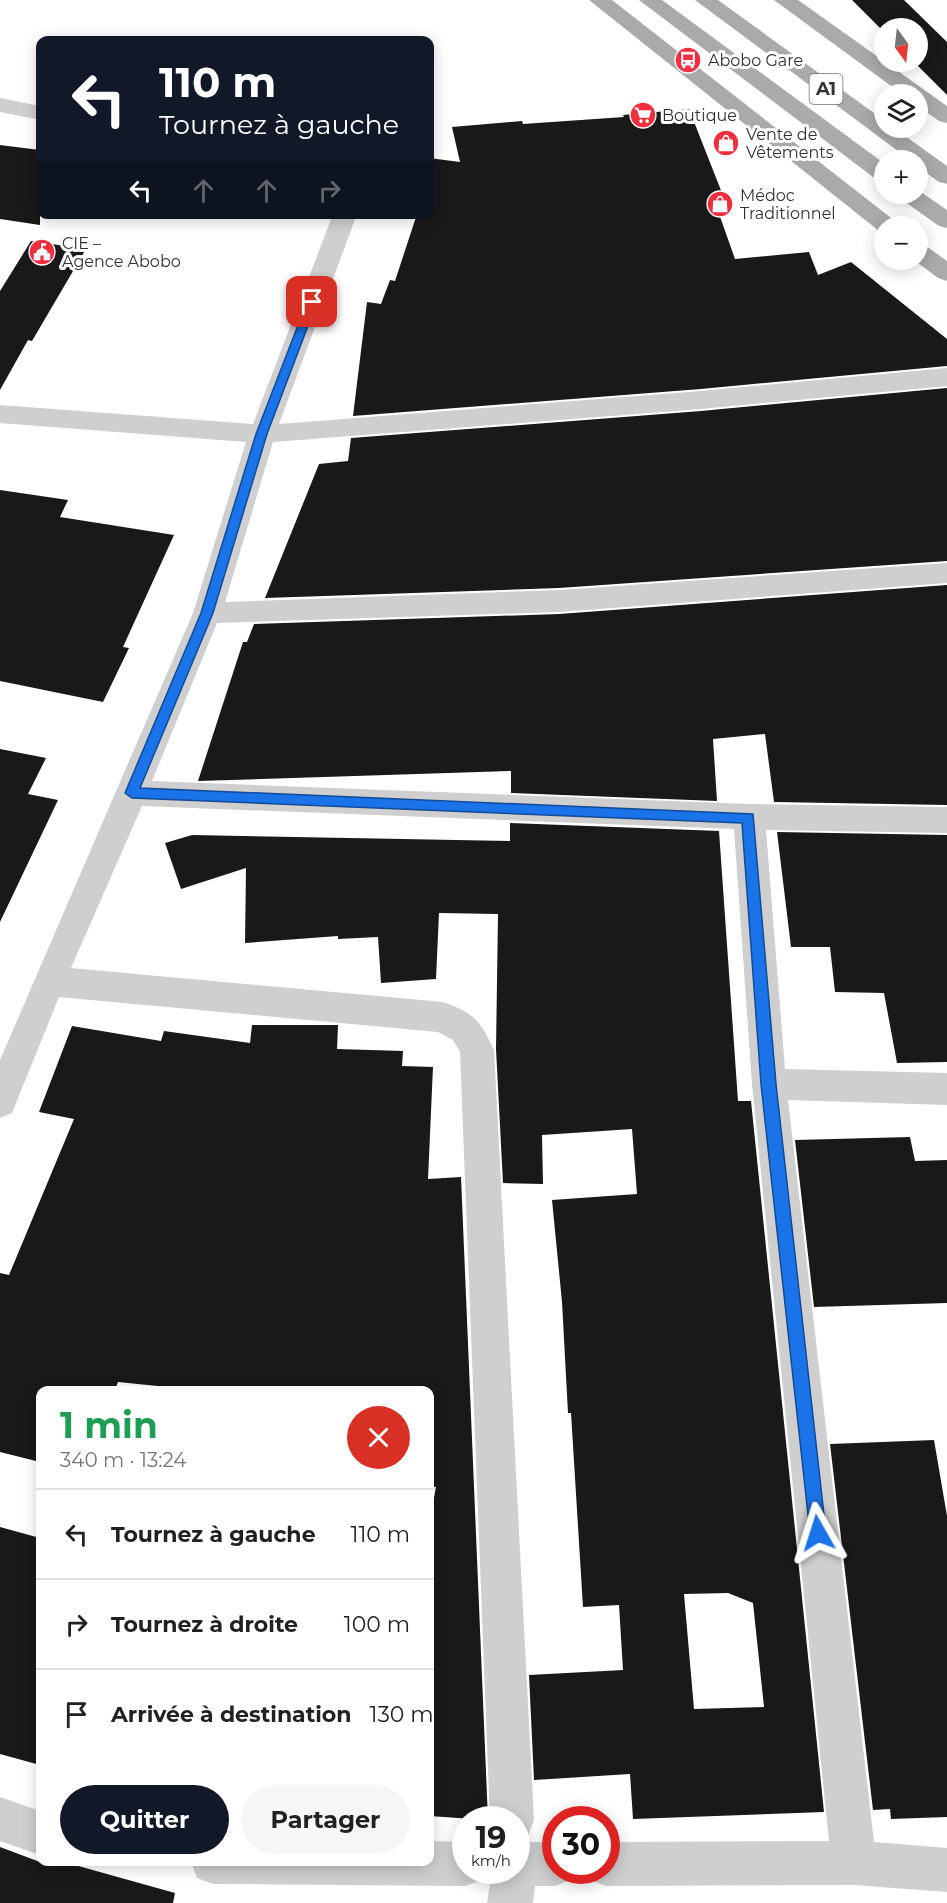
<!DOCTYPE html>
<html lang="fr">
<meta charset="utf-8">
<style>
:root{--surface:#fff;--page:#f6f6f6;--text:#202124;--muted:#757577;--line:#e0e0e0;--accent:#111827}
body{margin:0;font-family:Montserrat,sans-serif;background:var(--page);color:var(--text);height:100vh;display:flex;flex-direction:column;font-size:22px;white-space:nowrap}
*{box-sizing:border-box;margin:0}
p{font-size:20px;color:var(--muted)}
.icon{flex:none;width:33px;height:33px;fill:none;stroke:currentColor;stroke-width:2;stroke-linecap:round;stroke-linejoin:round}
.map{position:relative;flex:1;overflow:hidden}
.side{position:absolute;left:36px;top:1386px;width:398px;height:480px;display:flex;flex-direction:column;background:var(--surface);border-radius:12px;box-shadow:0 3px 15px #0003}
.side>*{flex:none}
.guide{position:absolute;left:36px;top:36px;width:398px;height:183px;border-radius:12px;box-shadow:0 3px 15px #0003;background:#111827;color:#fff;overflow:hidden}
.needle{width:39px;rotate:165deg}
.buttons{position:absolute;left:874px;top:18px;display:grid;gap:12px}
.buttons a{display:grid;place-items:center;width:54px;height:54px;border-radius:50%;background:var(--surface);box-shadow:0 3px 15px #0003;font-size:30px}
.speed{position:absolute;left:452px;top:1806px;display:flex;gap:12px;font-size:30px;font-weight:700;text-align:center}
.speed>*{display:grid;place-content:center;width:78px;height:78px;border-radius:50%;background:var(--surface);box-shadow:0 3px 15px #0003;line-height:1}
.speed small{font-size:15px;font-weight:400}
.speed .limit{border:9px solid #d22;background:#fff;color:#111}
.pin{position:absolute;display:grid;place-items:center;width:51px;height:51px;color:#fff;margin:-26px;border-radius:12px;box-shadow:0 3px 9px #0006}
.me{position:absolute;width:66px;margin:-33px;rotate:354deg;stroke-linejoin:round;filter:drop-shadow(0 0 4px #0008)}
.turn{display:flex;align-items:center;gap:21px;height:126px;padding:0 24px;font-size:27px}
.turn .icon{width:78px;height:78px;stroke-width:2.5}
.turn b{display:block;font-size:42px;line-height:51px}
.lanes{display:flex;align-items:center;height:57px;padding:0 24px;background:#0003;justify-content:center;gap:30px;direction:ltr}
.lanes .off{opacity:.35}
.round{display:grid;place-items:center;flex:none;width:63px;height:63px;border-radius:32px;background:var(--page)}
.headline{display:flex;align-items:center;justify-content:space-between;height:102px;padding:0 24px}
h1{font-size:36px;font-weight:700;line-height:45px;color:#1e9e55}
.cta{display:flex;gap:12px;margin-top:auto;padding:12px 24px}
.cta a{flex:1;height:69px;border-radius:36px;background:var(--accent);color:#fff;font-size:24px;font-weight:700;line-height:69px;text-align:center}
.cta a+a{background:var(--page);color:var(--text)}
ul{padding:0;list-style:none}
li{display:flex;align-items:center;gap:18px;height:90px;padding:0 24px;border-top:2px solid var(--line)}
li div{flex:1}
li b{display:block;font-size:22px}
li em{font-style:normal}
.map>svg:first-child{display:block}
</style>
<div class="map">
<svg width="947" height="1903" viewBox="0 0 947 1903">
<rect width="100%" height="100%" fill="#fff"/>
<g fill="#191919" fill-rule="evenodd">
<polygon points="852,0 904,0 947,42 947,95 914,62 918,62 918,28 885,28 885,33"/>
<polygon points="689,109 722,193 712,194 735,259 809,252 818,275 851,262 947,339 947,366 701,389 353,416 367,302 381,304 390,280 395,281 417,214 429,214 429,158 460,162 452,127 522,121 523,124 624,117 623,115"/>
<polygon points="0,145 40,150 40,225 0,219"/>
<polygon points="31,241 86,249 32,341 28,340 0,390 0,291"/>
<polygon points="947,388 947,561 559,588 265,598 319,464 348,461 351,438 701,411"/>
<polygon points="0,490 68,500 60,517 174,535 123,647 129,648 103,702 0,681"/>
<polygon points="947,585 947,805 774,802 765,734 713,739 717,801 511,793 511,771 198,781 243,642 247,642 254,624 559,614"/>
<polygon points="0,749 46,758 28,794 58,800 0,922"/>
<path d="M510 823 719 831 738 1101H751L824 1812 633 1819 630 1774 534 1780 529 1675 623 1670 619 1605 583 1607 571 1413H568L562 1302 552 1200 637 1194 632 1129 542 1135 543 1184 503 1183 496 1049 498 914 439 913 436 979 381 983 378 937 338 939V936L245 943 246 868 181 889 165 843 192 835 510 841ZM728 1593 753 1603 764 1707 694 1709 684 1594Z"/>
<polygon points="777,832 947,835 947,1062 897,1063 884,993 835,992 830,947 791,947"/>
<polygon points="252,1025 338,1025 337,1049 403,1051 402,1066 433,1067 428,1179 461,1177 488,1820 429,1816 429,1525 436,1487 429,1486 429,1390 197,1390 118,1382 115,1390 40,1390 40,1462 0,1452 0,1273 9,1275 74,1119 39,1112 72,1026 161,1041 164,1031 250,1043"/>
<polygon points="910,1137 915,1161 947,1160 947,1303 814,1307 795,1140"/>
<polygon points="934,1440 947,1516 947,1817 891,1819 890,1809 873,1810 830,1444"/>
<polygon points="0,1527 40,1538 40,1765 0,1754"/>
<polygon points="0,1847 40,1862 64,1862 175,1893 173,1903 0,1903"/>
</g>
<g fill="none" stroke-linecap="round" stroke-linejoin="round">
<g fill="#cfcfcf" fill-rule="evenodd">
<polygon points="0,98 40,106 40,120 0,112"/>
<path d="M333 214H357L279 424 701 391 947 368V386L701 409 273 442 225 602 559 590 947 563V583L559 612 217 623 152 781 749 804 947 807V833L766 830 785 1069 947 1073V1105L788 1100 874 1842 947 1848V1892L854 1885 606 1886 590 1880 586 1870H606V1842L829 1841 752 1084 734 829 142 806 71 968 443 1002C474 1013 480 1020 494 1050L534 1820 528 1836 516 1840V1820H490L460 1052 453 1040 438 1032 59 997 12 1113 0 1118V1060L193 613 246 442 0 423V405L253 424Z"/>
<polygon points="0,1797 40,1811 40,1855 0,1841"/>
<polygon points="429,1841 465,1842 465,1870 485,1870 481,1880 465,1886 213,1884 197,1878 191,1862 429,1862"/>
<polygon points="516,1842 555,1842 555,1870 575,1870 571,1880 555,1886 535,1886 533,1903 487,1903 492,1870 516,1870"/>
</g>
<g fill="#aaa" fill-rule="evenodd">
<polygon points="589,0 612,0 895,221 898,226 885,226 885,233 879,231"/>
<polygon points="639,0 662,0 885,164 885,182 877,180"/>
<polygon points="695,0 718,0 885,121 885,128 894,128 947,166 947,184 939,182 918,167 918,160 910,160"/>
<polygon points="774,0 798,0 947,106 947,123 939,121 918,106 918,94 902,94"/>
<polygon points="918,190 947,210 947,228 939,226 901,199 897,194 918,194"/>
<polygon points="918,243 926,246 947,261 947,281 938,278 914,260 918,260"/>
</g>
</g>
<polygon fill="#1a73e8" stroke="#114b97" stroke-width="1.5" points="312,299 317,302 267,434 213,613 140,788 753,814 776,1084 826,1533 824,1539 818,1541 812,1539 810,1533 761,1084 742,823 132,798 125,793 201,613 256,434 307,302"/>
<defs>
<symbol id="bus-disc" viewBox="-11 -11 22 22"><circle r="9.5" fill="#f02e3f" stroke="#fff"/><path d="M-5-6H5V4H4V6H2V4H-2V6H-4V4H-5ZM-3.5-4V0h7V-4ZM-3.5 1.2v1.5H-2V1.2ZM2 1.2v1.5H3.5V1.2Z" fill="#fff"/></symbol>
<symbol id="supermarket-disc" viewBox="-11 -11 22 22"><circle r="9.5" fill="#f02e3f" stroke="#fff"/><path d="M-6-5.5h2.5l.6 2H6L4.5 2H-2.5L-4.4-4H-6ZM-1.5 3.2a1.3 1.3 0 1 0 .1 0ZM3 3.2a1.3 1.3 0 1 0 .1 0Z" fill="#fff"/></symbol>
<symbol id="shop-disc" viewBox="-11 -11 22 22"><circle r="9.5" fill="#f02e3f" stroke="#fff"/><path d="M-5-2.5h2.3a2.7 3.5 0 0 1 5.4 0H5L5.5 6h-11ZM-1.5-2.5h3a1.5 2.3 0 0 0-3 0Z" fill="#fff"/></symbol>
<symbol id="civic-disc" viewBox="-11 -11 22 22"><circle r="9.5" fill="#f02e3f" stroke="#fff"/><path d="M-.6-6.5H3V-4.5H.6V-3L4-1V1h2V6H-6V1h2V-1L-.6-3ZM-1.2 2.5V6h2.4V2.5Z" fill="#fff"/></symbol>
</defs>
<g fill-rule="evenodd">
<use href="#bus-disc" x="673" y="45" width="30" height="30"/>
<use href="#supermarket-disc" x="628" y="100" width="30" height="30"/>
<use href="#shop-disc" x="711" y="128" width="30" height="30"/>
<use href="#shop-disc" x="705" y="189" width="30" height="30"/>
<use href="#civic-disc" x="27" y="237" width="30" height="30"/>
</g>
<g text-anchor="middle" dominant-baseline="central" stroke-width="6" stroke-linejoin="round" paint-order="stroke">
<g font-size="16" fill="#323232" stroke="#fff" text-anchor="start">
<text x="708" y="60">Abobo Gare</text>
<text x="662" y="115">Boutique</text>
<text x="746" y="134">Vente de<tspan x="746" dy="18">Vêtements</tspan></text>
<text x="740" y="195">Médoc<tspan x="740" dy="18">Traditionnel</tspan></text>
<text x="62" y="243">CIE –<tspan x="62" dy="18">Agence Abobo</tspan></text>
</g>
<rect fill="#fff" stroke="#707070" stroke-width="1.5" x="809.5" y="74" width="33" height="30" rx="4.5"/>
<g font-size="18" font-weight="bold" fill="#323232">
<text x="826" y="89">A1</text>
</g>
</g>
</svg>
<div class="buttons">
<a><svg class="needle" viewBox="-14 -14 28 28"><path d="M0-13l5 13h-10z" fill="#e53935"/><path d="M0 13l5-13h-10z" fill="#757577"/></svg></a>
<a><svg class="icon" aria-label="layers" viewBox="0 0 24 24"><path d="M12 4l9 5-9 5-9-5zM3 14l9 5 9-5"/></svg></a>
<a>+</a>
<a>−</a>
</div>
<div class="speed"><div>19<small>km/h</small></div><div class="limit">30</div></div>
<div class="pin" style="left:312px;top:302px;background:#d93025"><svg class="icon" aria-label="arrive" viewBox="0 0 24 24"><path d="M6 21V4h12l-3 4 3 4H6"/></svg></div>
<svg class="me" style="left:818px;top:1533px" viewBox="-20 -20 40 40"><path d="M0-17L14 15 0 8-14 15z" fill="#1a73e8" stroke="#fff" stroke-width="4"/></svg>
<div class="guide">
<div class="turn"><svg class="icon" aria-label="left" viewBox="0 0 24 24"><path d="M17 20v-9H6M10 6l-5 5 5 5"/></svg><div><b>110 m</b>Tournez à gauche</div></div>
<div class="lanes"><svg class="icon" aria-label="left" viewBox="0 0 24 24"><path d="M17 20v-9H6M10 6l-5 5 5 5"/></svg><svg class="icon off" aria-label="ahead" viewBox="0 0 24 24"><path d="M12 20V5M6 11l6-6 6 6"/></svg><svg class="icon off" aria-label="ahead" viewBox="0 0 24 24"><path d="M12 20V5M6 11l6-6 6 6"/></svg><svg class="icon off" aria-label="right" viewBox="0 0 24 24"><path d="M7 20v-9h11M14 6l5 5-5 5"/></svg></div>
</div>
<section class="side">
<div class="headline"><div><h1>1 min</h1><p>340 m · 13:24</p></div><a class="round" style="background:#d93025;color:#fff"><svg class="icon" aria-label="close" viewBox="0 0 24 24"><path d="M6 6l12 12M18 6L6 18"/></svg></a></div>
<ul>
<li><svg class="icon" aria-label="left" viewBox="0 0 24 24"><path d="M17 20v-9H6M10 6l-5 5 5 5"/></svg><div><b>Tournez à gauche</b></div><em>110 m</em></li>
<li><svg class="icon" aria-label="right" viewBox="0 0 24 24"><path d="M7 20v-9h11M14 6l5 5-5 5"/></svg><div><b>Tournez à droite</b></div><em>100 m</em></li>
<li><svg class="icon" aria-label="arrive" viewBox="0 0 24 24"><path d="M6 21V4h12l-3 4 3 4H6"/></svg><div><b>Arrivée à destination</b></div><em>130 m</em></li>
</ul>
<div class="cta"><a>Quitter</a><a>Partager</a></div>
</section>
</div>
